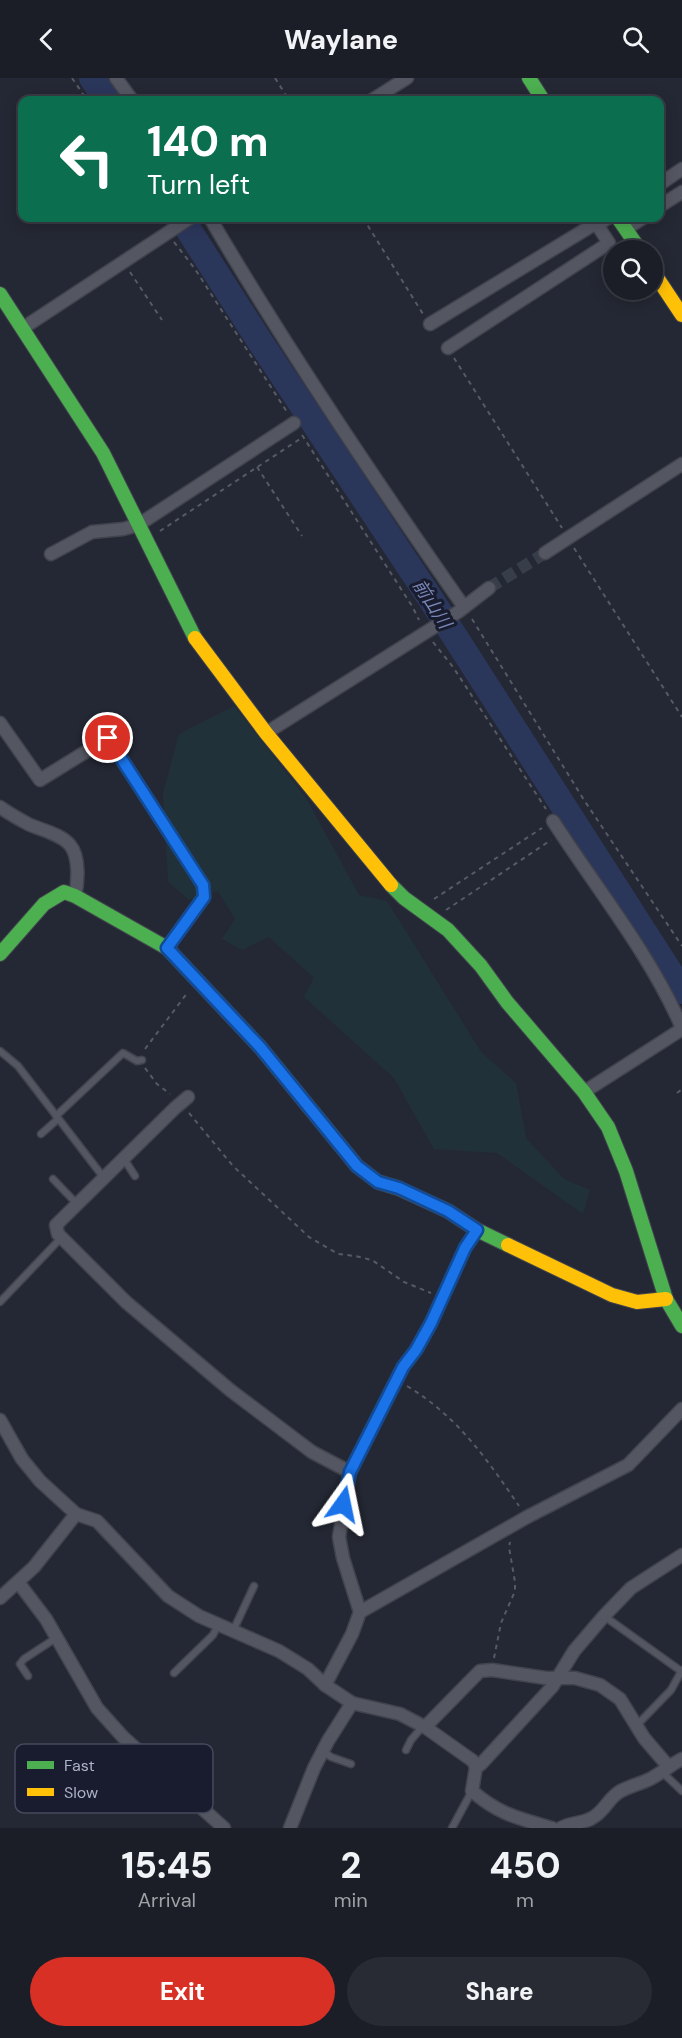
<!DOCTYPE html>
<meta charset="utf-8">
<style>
:root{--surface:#1b1e27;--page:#282b33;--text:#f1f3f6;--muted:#a0a2a7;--line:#393c44;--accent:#d93025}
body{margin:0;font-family:"DM Sans","Noto Sans JP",sans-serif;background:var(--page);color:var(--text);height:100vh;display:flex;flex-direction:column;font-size:22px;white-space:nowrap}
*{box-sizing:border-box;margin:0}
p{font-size:20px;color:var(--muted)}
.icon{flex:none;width:33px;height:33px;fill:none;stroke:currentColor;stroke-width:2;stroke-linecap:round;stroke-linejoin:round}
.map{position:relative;height:1750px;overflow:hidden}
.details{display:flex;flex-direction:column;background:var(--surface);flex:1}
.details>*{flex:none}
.top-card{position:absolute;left:18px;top:18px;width:646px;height:126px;border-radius:12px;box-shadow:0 3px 15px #0003,0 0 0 2px var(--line);background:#0b6e4f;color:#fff;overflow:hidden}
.controls{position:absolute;left:603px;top:162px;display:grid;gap:12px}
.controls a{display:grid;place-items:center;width:60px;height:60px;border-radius:50%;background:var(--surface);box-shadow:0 3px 15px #0003,0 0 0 2px var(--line);font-size:30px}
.pin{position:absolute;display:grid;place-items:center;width:51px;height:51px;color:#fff;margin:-26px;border:3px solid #fff;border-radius:50%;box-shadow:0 2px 6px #0007}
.me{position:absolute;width:66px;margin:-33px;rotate:12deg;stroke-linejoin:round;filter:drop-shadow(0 0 4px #0008)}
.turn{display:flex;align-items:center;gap:21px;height:126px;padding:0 30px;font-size:27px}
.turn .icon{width:78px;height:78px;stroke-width:2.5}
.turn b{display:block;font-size:42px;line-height:51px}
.eta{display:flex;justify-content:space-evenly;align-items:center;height:102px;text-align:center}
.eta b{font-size:36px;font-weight:800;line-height:42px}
.action{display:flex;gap:12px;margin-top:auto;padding:12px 30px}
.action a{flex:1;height:69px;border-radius:36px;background:var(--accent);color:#fff;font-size:24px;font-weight:800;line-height:69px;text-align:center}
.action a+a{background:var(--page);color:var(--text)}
header{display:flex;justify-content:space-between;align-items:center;height:78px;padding:0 30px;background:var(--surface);font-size:27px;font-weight:800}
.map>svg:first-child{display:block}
</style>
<header><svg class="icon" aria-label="back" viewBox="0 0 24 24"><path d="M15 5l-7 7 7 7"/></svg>Waylane<svg class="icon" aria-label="search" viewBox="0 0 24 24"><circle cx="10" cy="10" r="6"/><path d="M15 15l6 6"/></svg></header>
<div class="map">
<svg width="682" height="1750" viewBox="0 0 682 1750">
<rect width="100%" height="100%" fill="#242834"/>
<polygon fill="#21313a" points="234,628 306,720 359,817 387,823 481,974 516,1005 526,1060 564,1101 590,1112 583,1136 497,1075 434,1071 394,1000 304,919 314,900 269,859 242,872 222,861 235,841 218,813 189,822 168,803 163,716 179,656"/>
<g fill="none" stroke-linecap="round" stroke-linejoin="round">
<g stroke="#2b365b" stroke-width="26">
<polyline points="92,0 107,22"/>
<polyline points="181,140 259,262 432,523 682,913"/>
</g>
<polyline stroke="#383d4a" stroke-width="12" stroke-dasharray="12 6" stroke-linecap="butt" points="489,510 545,475"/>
<defs>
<g id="lane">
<polyline points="0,973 18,988 104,1100"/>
<polyline points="56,1038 123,975 137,983 142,982"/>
<polyline points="41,1056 58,1041"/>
<polyline points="124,1081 135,1098"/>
<polyline points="53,1101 77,1126"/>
<polyline points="0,1224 61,1160"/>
<polyline points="604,1538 681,1593"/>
<polyline points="233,1553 254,1508"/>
<polyline points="174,1595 213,1557 218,1547"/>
<polyline points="28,1598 20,1586 24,1581 56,1560"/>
<polyline points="636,1648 671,1612 682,1592"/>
<polyline points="406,1672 411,1662 423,1648"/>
<polyline points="323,1673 331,1679 351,1686"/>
<polyline points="662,1694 682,1713"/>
<polyline points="452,1750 472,1713"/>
</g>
<g id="street">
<polyline points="116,0 132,22"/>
<polyline points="372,22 407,0"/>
<polyline points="660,106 682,91"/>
<polyline points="660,128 682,114"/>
<path d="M210 140C288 273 375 402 464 529"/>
<polyline points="597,147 608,140"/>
<polyline points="626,151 643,140"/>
<polyline points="430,246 596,145 609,165 448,270"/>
<polyline points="23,250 190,140"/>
<polyline points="545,475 682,386"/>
<polyline points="51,476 92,454 123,451 138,447 294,345"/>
<polyline points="0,645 40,702 108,660 203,807 204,819 167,870"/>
<polyline points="266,655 458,534 489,510"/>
<path d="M0 729C8 735 19 741 28 746 41 752 61 756 70 767 80 779 78 805 75 818"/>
<path d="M553 743C596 810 651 877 682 950"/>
<polyline points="584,1014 682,951"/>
<polyline points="188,1019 175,1030 56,1147 58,1156 126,1224 230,1312 312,1374 350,1394 339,1459 343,1480 360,1534"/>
<path d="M0 1342 22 1381 40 1403 76 1436 97 1443 168 1518 199 1538 279 1573 308 1591 325 1607 352 1625 400 1636 425 1649 473 1683 476 1689 472 1713C500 1737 518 1740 552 1750"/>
<polyline points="350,1394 403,1289 416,1272 431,1245 465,1170 477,1152"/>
<polyline points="18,1504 46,1541 97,1630 123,1659 224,1750"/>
<polyline points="0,1520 34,1489 76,1436"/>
<polyline points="325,1607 352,1556 360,1534 527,1439 628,1387 682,1331"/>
<polyline points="425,1649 480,1593 492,1592 546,1600 575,1600 600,1607 620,1621 644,1660 668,1688"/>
<polyline points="476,1689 481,1686 552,1609 574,1573 604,1538 631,1510 682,1477"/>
<polyline points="290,1750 314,1690 328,1663 352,1625"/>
<path d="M561 1750C571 1744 582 1746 592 1740 604 1734 608 1721 619 1714 629 1708 640 1706 650 1701 662 1695 670 1687 682 1681"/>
</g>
<g id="fast">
<polyline points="529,0 543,22"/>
<polyline points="618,140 640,172"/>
<polyline points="0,216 103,375 195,560"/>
<polyline points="391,807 404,820 448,852 481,888 507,924 584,1014 608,1049 626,1093 666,1221 682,1248"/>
<polyline points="0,876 44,826 64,814 75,818 167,870 260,969 357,1088 378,1104 398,1110 448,1133 477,1152 508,1167"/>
</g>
<g id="slow">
<polyline points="652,192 682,237"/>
<polyline points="195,560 266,655 391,807"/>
<polyline points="508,1167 612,1217 637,1224 666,1221"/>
</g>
</defs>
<use href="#lane" stroke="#41434d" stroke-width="9"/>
<use href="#street" stroke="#41434d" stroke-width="15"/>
<use href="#fast" stroke="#41434d" stroke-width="16"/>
<use href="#slow" stroke="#41434d" stroke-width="16"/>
<g stroke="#565a64" stroke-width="2" stroke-dasharray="4.5 4.5" stroke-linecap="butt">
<polyline points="72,0 87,22"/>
<polyline points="275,0 289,22"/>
<polyline points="363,140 423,236"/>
<polyline points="174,164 195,191 287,334"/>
<polyline points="130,194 162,242"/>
<polyline points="454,280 562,450"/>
<polyline points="302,357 412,528 419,542"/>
<polyline points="257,389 302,458"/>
<polyline points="160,453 303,359"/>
<polyline points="574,470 682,639"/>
<polyline points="472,541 584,722 682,868"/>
<polyline points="433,564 453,589 546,731"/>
<polyline points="434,821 542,750"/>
<polyline points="446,832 551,762"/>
<polyline points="145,971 188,914"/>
<polyline points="145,990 157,1006 170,1016"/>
<polyline points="677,1015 682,1011"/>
<polyline points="189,1035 233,1088 309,1159 338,1176 355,1178 372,1182 404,1204 431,1215"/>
<path d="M407 1308C457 1338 487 1381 519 1428"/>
<polyline points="494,1580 501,1545 515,1513 515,1504 509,1469 510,1464"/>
</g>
<use href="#lane" stroke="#545762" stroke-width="6"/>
<use href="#street" stroke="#545762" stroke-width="12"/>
<use href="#fast" stroke="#4caf50" stroke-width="14"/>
<use href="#slow" stroke="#ffc107" stroke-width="14"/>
</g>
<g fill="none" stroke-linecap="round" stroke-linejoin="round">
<defs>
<polyline id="route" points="108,660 203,807 204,819 167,870 260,969 357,1088 378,1104 399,1110 448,1133 477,1152 465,1170 431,1245 416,1272 403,1289 350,1394 343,1426"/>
</defs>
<use href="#route" stroke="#114b97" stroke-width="15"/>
<use href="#route" stroke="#1a73e8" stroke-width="10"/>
</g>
<g text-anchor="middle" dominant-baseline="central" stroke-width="6" stroke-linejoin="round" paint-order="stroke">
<g font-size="18" font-style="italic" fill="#7987b7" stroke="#181c2e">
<text transform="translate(432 526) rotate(57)">前山川</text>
</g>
</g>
<rect x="15" y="1666" width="198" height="69" rx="9" fill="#181c2e" stroke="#44495c" stroke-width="1.5"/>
<rect x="27" y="1683" width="27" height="8" fill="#4caf50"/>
<rect x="27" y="1710" width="27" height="8" fill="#ffc107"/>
<g font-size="16" fill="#acb1c7">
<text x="64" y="1693">Fast</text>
<text x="64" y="1720">Slow</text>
</g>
</svg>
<div class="controls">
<a><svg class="icon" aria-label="search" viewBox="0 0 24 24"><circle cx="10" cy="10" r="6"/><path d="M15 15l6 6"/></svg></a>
</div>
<div class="pin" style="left:108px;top:660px;background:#d93025"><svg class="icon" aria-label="arrive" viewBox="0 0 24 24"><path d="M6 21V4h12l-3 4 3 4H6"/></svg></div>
<svg class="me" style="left:343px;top:1426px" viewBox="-20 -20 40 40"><path d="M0-17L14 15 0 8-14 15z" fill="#1a73e8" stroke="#fff" stroke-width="4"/></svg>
<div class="top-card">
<div class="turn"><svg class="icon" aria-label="left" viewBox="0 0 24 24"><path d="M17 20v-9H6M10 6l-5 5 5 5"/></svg><div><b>140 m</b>Turn left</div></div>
</div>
</div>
<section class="details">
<div class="eta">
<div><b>15:45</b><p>Arrival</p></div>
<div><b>2</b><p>min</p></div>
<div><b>450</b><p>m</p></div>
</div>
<div class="action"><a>Exit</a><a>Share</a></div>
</section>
